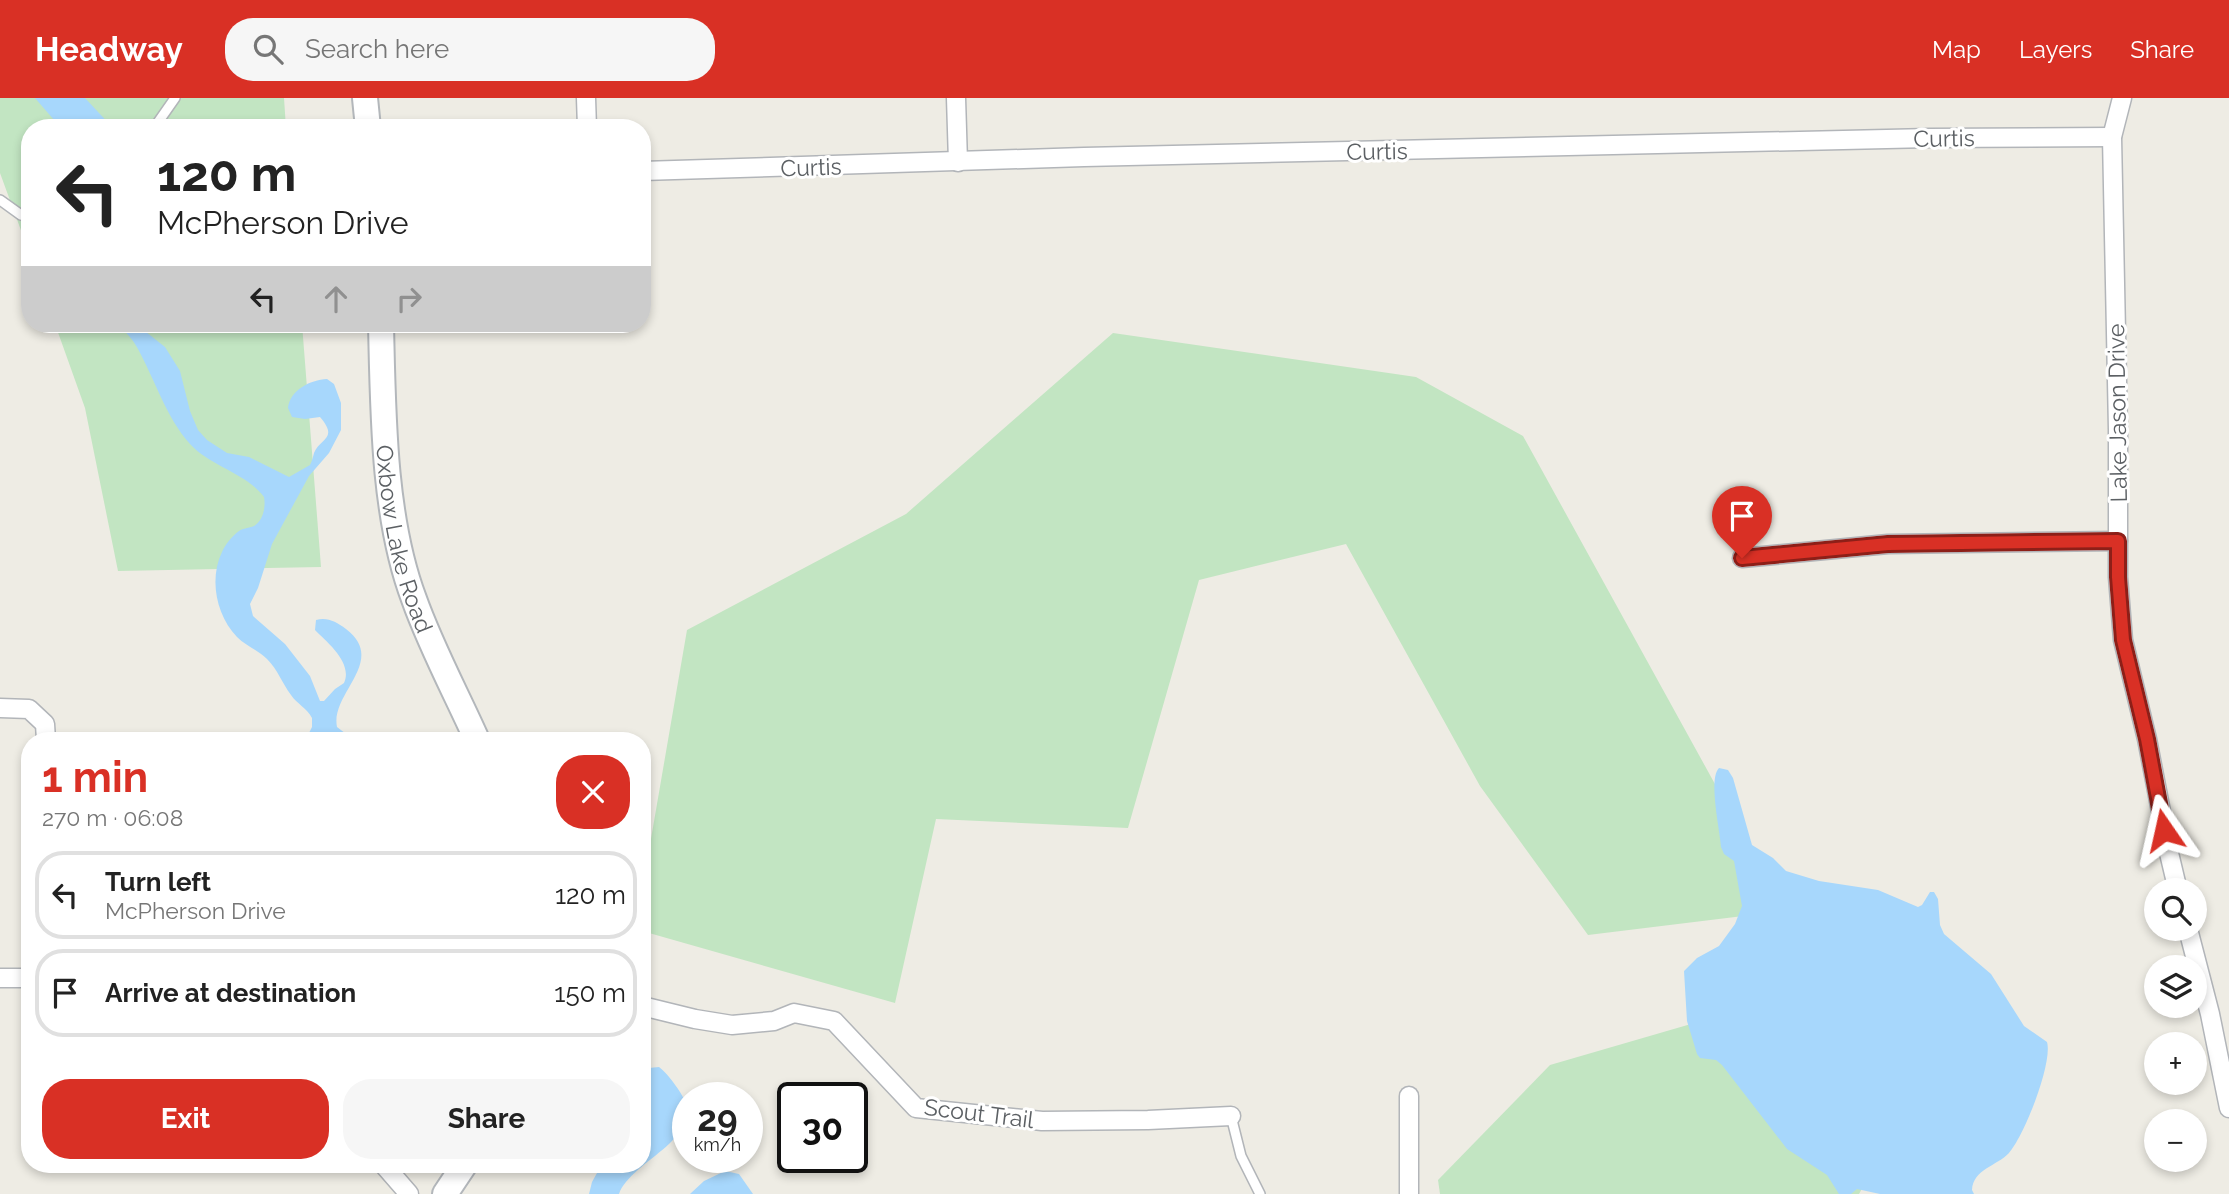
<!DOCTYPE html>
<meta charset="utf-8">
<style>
:root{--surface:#fff;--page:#f6f6f6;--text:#222;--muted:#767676;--line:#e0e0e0;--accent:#d93025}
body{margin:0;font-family:Raleway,sans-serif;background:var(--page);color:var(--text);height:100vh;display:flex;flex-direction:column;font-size:26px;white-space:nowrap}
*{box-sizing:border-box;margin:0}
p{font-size:23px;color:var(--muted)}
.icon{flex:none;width:38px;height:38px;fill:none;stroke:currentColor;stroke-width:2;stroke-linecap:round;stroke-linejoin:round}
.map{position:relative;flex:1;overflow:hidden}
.drawer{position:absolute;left:21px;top:634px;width:630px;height:441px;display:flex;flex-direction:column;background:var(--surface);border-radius:28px;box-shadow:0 4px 10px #0003}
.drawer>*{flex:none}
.hud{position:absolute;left:21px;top:21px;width:630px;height:214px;border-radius:28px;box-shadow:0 4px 10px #0003;background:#fff;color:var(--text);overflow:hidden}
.buttons{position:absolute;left:2144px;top:780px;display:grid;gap:14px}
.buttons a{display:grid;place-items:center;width:63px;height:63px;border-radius:50%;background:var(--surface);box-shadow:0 4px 10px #0003;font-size:35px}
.speed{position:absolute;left:672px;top:984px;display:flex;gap:14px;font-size:35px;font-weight:700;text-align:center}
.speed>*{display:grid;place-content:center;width:91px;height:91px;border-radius:50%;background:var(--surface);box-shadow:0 4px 10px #0003;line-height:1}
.speed small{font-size:18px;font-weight:400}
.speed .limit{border:4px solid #111;border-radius:10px;background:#fff;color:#111}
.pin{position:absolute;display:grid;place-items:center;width:60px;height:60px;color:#fff;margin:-72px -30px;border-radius:50% 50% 50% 0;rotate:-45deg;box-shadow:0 0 7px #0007}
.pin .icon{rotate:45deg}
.me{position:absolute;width:77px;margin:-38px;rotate:349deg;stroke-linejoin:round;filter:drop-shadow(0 0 5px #0008)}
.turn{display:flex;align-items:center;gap:24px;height:147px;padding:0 21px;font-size:32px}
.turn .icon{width:91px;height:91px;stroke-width:2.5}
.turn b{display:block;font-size:49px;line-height:60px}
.lanes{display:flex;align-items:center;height:66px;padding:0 21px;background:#0003;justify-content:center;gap:35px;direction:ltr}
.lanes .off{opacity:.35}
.round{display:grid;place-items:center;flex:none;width:74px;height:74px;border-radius:28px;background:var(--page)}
.headline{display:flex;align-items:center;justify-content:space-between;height:119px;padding:0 21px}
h1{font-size:42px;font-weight:700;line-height:52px;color:var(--accent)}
.button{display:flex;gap:14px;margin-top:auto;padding:14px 21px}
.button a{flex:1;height:80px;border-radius:28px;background:var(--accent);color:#fff;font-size:28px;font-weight:700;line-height:80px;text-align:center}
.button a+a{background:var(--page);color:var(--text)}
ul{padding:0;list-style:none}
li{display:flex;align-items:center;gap:21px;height:88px;margin:0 14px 10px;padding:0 7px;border:4px solid var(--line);border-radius:28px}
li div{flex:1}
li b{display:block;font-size:26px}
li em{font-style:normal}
header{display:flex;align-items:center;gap:42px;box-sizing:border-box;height:98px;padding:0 35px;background:var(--accent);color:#fff}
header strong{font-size:33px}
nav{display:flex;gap:38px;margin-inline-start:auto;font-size:24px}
.search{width:490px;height:63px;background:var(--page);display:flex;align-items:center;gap:18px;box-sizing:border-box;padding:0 24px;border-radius:28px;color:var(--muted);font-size:26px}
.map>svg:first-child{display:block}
</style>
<header>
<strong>Headway</strong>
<div class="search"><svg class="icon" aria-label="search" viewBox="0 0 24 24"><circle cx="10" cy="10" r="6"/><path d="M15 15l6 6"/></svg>Search here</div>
<nav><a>Map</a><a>Layers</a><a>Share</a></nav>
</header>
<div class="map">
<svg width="2229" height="1096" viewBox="0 0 2229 1096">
<rect width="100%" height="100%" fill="#eeece4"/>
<g fill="#c2e5c2">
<polygon points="0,0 284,0 286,30 30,30 30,157 0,75"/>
<polygon points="55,226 302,226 321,469 118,473 85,310"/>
<polygon points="1113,235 1416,279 1523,338 1785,813 1588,837 1480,688 1346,446 1199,482 1128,730 936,721 895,905 642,833 642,793 687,532 906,416"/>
<polygon points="1715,919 1876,1065 1859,1096 1440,1096 1438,1082 1550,967"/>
</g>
<g fill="#a7d7fc">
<polygon points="35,0 85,0 113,30 61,30"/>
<path d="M118 226H136L165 249 180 273 190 313 198 332 207 342 227 355 249 359 289 379 310 367C312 363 313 359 314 355 320 340 339 341 320 319L305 321 292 319 288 310C290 292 310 282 327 281L334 286 341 305V332L329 355 309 378 272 446 258 490 250 506 253 518 285 546 310 578 320 603H324L335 591 344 585C353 565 328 545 315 532L316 522C328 519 336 524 346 531 388 563 330 595 337 629L354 642H279L308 637 312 629V620C307 610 297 606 291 597 282 585 278 572 267 561 258 552 246 548 237 539 216 517 209 481 222 454 225 447 232 438 239 433 243 430 249 430 254 428 263 423 266 409 264 399 245 374 211 369 190 346 166 319 155 282 138 251 133 241 125 234 118 226Z"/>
<path d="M1719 670 1728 672 1733 680 1752 747 1773 760 1786 773 1819 783 1878 792 1918 809 1922 807 1930 794H1934L1938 801 1940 827 1944 836 1991 876 2024 928 2047 944C2053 965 2024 1038 2009 1055 1997 1068 1973 1071 1972 1092L1974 1096H1880L1857 1091 1851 1096H1839L1827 1077 1787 1051 1722 967 1716 962 1700 960 1697 956 1687 923 1684 873 1697 860 1719 848 1735 826 1742 808 1734 763 1724 756 1721 749C1720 732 1708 681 1719 670Z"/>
<path d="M659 969C667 975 674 985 680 994 710 1040 632 1061 619 1096H589L592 1084 602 1066H642V973L649 970Z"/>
<polygon points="725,1073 739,1076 753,1096 690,1096 704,1083"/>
</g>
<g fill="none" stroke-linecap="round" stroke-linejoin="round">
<defs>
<g id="lane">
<polyline points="154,30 175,0"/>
<polyline points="0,102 21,117 30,119"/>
<polyline points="1231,1018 1241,1058 1260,1096"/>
</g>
<g id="street">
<polyline points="586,0 587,30"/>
<polyline points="956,0 958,64"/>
<polyline points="2122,0 2112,39 2118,332 2118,479 2123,542 2147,641 2169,755 2178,793"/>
<polyline points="642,73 1084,59 1930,40 2112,39"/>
<polyline points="1742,460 1888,446 2118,443"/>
<polyline points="0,610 29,611 45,626 46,642"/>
<polyline points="2188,831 2210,916 2229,1010"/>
<polyline points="0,880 30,880"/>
<polyline points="642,908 695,921 732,927 774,923 794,915 834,923 916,1010 1042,1023 1148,1022 1231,1018"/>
<polyline points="1409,998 1409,1096"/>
<polyline points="383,1066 409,1096"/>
</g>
<g id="secondary">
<polyline points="365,0 368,30"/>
<path id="s1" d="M381 226C383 312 383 419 414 501 431 549 456 595 477 642"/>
<polyline points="445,1096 465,1066"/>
</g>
</defs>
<use href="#lane" stroke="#b2b5b9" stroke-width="12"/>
<use href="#street" stroke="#b2b5b9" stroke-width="21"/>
<use href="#secondary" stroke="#b3b7bb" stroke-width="28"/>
<use href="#lane" stroke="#fff" stroke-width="9"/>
<use href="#street" stroke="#fff" stroke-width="18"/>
<use href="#secondary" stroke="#fff" stroke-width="24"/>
</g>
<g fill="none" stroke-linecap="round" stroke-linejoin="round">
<defs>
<polyline id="route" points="1742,460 1888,446 2118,443 2118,479 2123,542 2147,641 2164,732"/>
</defs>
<use href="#route" stroke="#8d1f18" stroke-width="18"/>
<use href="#route" stroke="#d93025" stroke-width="12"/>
</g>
<g text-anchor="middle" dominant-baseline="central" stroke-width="6" stroke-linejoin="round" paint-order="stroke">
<g font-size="23" fill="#5c6064" stroke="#fff">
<text transform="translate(1944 40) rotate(-1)">Curtis</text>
<text transform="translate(1377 53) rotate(-1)">Curtis</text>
<text transform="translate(811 69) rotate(-2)">Curtis</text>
<text transform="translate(2117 315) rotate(-91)">Lake Jason Drive</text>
<text stroke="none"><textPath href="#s1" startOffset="217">Oxbow Lake Road</textPath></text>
<text transform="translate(979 1015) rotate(7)">Scout Trail</text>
</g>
</g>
</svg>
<div class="buttons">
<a><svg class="icon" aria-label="search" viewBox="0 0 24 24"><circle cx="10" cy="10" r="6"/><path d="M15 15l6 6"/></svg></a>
<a><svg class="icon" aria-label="layers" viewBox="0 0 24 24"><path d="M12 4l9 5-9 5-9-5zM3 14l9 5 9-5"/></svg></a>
<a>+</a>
<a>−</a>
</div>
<div class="speed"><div>29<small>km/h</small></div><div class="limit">30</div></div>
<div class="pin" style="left:1742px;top:460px;background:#d93025"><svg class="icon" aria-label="arrive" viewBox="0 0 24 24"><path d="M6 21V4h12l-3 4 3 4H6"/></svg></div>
<svg class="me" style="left:2164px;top:732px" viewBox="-20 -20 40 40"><path d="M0-17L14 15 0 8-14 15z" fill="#d93025" stroke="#fff" stroke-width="4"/></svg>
<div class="hud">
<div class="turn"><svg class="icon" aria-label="left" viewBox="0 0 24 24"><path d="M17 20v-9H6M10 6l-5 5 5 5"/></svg><div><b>120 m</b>McPherson Drive</div></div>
<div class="lanes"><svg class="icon" aria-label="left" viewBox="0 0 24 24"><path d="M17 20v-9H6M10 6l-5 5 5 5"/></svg><svg class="icon off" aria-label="ahead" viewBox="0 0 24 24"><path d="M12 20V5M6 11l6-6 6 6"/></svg><svg class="icon off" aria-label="right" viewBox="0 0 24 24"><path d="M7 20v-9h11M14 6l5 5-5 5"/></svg></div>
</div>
<section class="drawer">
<div class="headline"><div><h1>1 min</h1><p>270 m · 06:08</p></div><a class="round" style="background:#d93025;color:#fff"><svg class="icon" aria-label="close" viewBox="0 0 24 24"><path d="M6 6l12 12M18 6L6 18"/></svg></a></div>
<ul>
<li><svg class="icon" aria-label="left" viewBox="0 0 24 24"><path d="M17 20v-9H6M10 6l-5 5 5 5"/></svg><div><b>Turn left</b><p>McPherson Drive</p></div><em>120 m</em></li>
<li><svg class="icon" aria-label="arrive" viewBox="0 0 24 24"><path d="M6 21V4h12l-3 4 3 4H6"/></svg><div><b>Arrive at destination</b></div><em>150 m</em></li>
</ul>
<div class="button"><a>Exit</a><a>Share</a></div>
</section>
</div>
